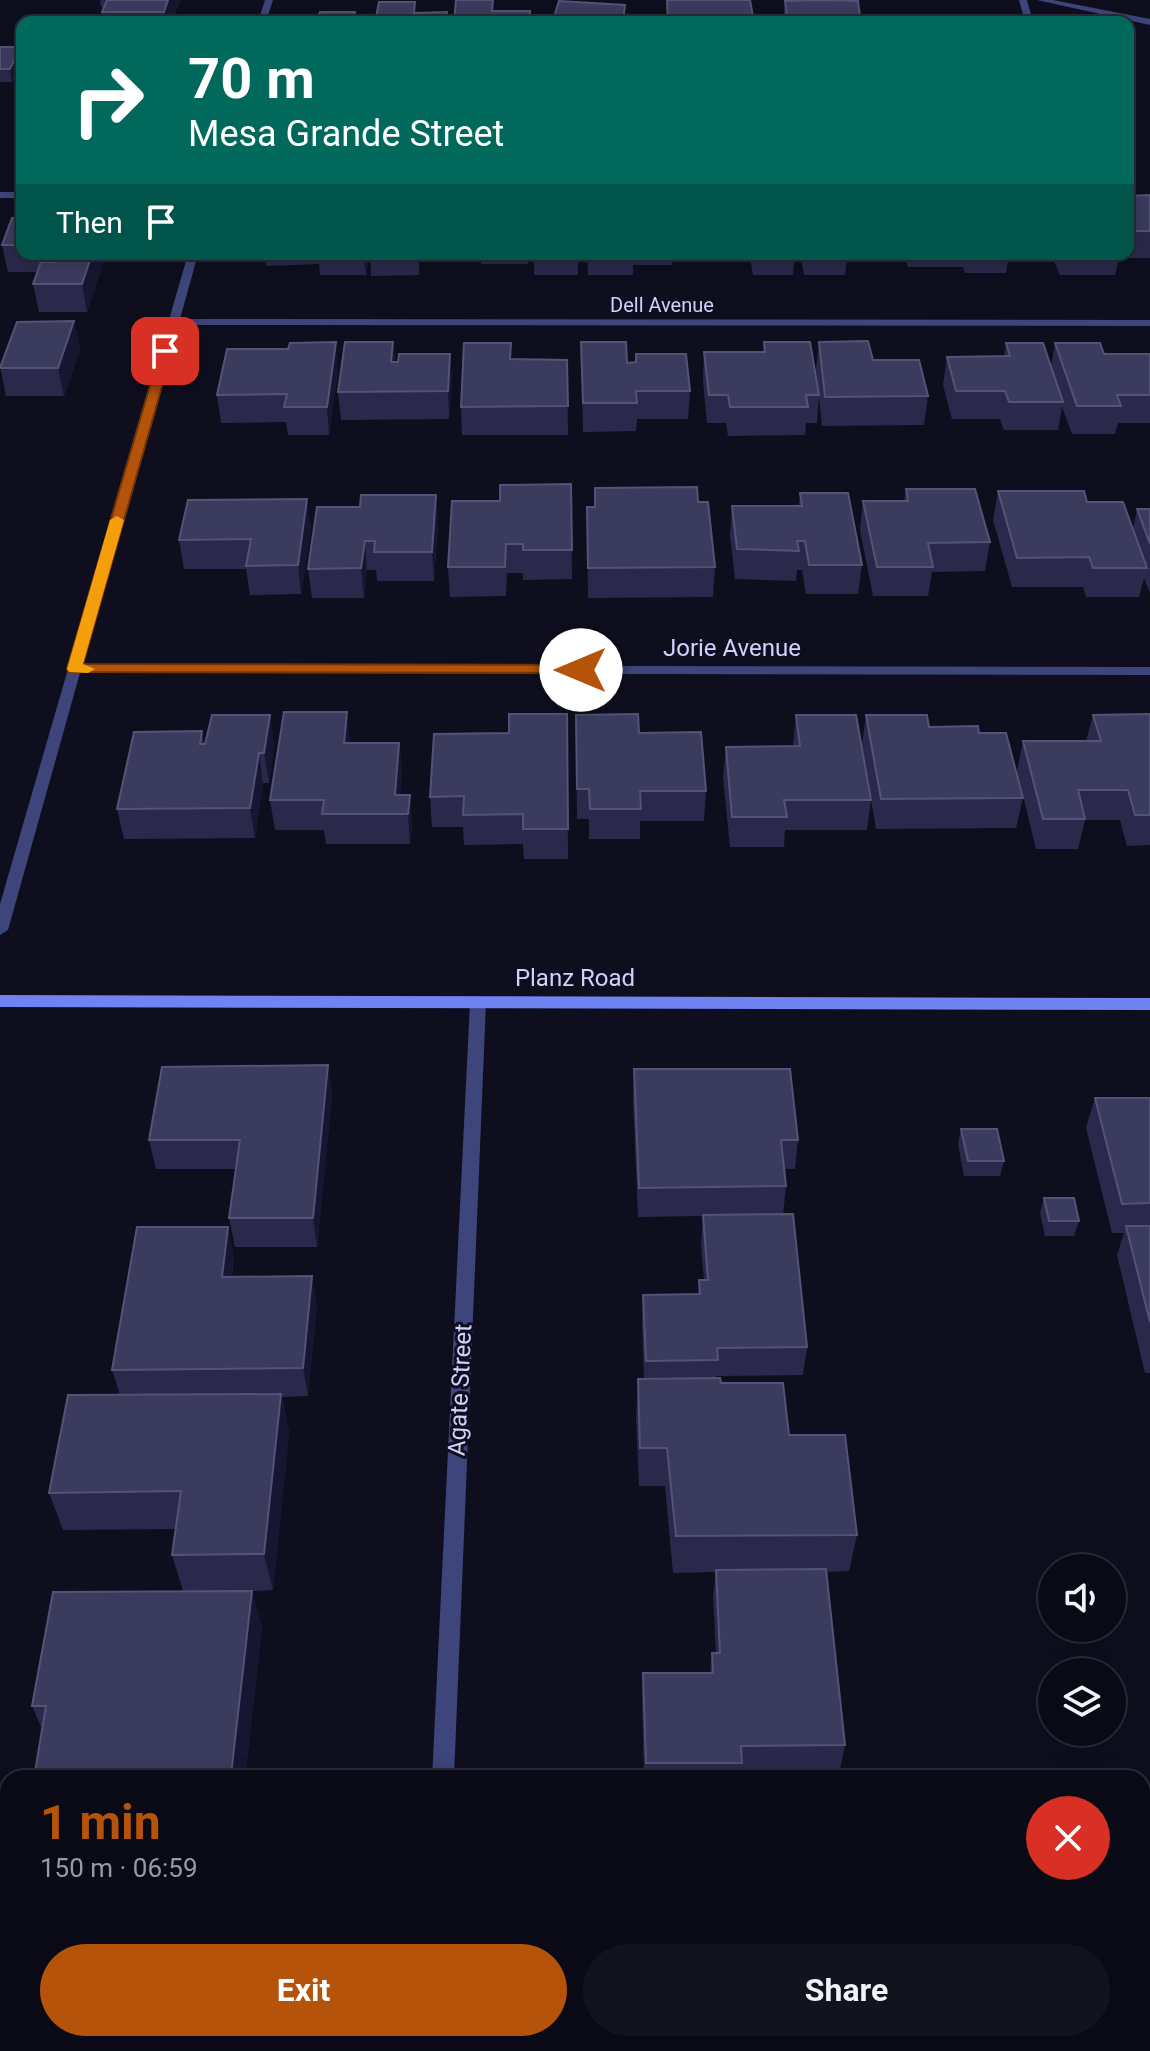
<!DOCTYPE html>
<meta charset="utf-8">
<style>
:root{--surface:#0a0a17;--page:#131320;--text:#f1f3f6;--muted:#999aa1;--line:#2a2b36;--accent:#b45309}
body{margin:0;font-family:Roboto,sans-serif;background:var(--page);color:var(--text);height:100vh;display:flex;flex-direction:column;font-size:30px;white-space:nowrap}
*{box-sizing:border-box;margin:0}
p{font-size:26px;color:var(--muted)}
.icon{flex:none;width:44px;height:44px;fill:none;stroke:currentColor;stroke-width:2;stroke-linecap:round;stroke-linejoin:round}
.map{position:relative;flex:1;overflow:hidden}
.sheet{position:absolute;left:0px;top:1770px;width:1150px;height:282px;display:flex;flex-direction:column;background:var(--surface);border-radius:24px 24px 0 0;box-shadow:0 4px 20px #0003,0 0 0 2px var(--line)}
.sheet>*{flex:none}
.hud{position:absolute;left:16px;top:16px;width:1118px;height:244px;border-radius:16px;box-shadow:0 4px 20px #0003,0 0 0 2px var(--line);background:#00695c;color:#fff;overflow:hidden}
.buttons{position:absolute;left:1038px;top:1554px;display:grid;gap:16px}
.buttons a{display:grid;place-items:center;width:88px;height:88px;border-radius:50%;background:var(--surface);box-shadow:0 4px 20px #0003,0 0 0 2px var(--line);font-size:40px}
.pin{position:absolute;display:grid;place-items:center;width:68px;height:68px;color:#fff;margin:-34px;border-radius:16px;box-shadow:0 4px 12px #0006}
.me{position:absolute;width:88px;margin:-44px;rotate:270deg;stroke-linejoin:round;filter:drop-shadow(0 0 6px #0008)}
.turn{display:flex;align-items:center;gap:28px;height:168px;padding:0 40px;font-size:36px}
.turn .icon{width:104px;height:104px;stroke-width:2.5}
.turn b{display:block;font-size:56px;line-height:68px}
.then{display:flex;align-items:center;height:76px;padding:0 40px;background:#0003;gap:16px;font-size:30px}
.round{display:grid;place-items:center;flex:none;width:84px;height:84px;border-radius:42px;background:var(--page)}
.headline{display:flex;align-items:center;justify-content:space-between;height:136px;padding:0 40px}
h1{font-size:48px;font-weight:700;line-height:60px;color:var(--accent)}
.primary-button{display:flex;gap:16px;margin-top:auto;padding:16px 40px}
.primary-button a{flex:1;height:92px;border-radius:48px;background:var(--accent);color:#fff;font-size:32px;font-weight:700;line-height:92px;text-align:center}
.primary-button a+a{background:var(--page);color:var(--text)}
.map>svg:first-child{display:block}
</style>
<div class="map">
<svg width="1150" height="2051" viewBox="0 0 1150 2051">
<rect width="100%" height="100%" fill="#0e0e1f"/>
<g fill="none" stroke-linecap="round" stroke-linejoin="round">
<polygon fill="#3d457a" fill-rule="evenodd" points="1019,0 1027,0 1033,22 1025,22"/>
<g fill="#3d457a" fill-rule="evenodd">
<polygon points="265,0 273,0 266,22 258,22"/>
<polygon points="1037,0 1053,0 1150,19 1150,25"/>
<rect x="0" y="192" width="22" height="6"/>
<polygon points="188,254 198,254 180,319 1150,320 1150,326 178,325 82,665 1150,667 1150,675 80,673 8,930 0,935 0,904"/>
<polygon points="478,996 486,1002 454,1778 432,1778 470,1002"/>
<polygon points="419,2044 443,2044 442,2051 418,2051"/>
</g>
<polygon fill="#6f83f3" fill-rule="evenodd" points="0,995 1150,998 1150,1010 0,1007"/>
</g>
<g fill="#2a294b">
<polygon points="100,0 180,0 172,22 103,22 102,12 104,7 101,7"/>
<polygon points="817,0 852,0 860,17 860,22 783,22 785,1"/>
<polygon points="553,20 625,22 553,22"/>
<polygon points="0,47 22,57 22,61 12,82 0,82"/>
<polygon points="1150,195 1150,258 1121,258 1120,254 1115,275 1060,275 1051,254 1128,254 1128,196"/>
<polygon points="22,218 22,254 106,254 87,312 39,312 33,284 37,272 8,272 2,245"/>
<polygon points="265,254 369,254 366,275 320,275 319,264 266,266"/>
<polygon points="370,254 469,254 468,258 420,258 419,275 371,276"/>
<polygon points="480,254 578,254 578,275 534,275 534,257 528,257 528,264 481,264"/>
<polygon points="587,254 685,254 685,256 672,256 672,265 633,265 633,275 588,275"/>
<polygon points="695,254 795,254 793,275 753,275 750,257 695,257"/>
<polygon points="800,254 893,254 892,258 847,259 845,275 804,275"/>
<polygon points="904,254 1009,254 1006,273 965,273 963,267 908,267"/>
<polygon points="74,321 80,349 64,396 6,396 0,366"/>
<polygon points="393,342 395,362 450,354 452,382 449,419 341,420 338,392"/>
<polygon points="581,342 690,391 688,419 637,419 636,431 583,432"/>
<polygon points="764,342 818,388 816,370 819,342 873,360 928,396 924,425 822,426 819,397 817,423 806,423 805,435 728,436 726,423 707,423 703,380 704,352 763,352"/>
<polygon points="1006,343 1051,366 1055,343 1104,354 1150,354 1150,423 1118,423 1115,434 1072,434 1062,407 1058,430 1004,430 1000,419 952,419 943,385 947,357 1004,356"/>
<polygon points="511,359 567,360 568,435 462,435 461,407"/>
<polygon points="338,370 329,435 288,435 286,422 221,423 217,395"/>
<polygon points="571,484 572,579 523,580 523,573 507,573 506,596 450,597 448,567 500,501"/>
<polygon points="906,489 990,542 985,571 932,572 928,596 873,596 860,530 863,501 904,501"/>
<polygon points="998,491 1087,502 1133,529 1137,509 1150,509 1150,593 1144,578 1139,597 1086,597 1083,587 1012,587 993,520"/>
<polygon points="800,493 862,565 858,594 806,594 802,570 797,570 796,581 735,579 730,535 732,506 799,506"/>
<polygon points="698,502 715,567 713,597 588,598 587,507"/>
<polygon points="317,507 438,524 434,581 377,581 376,570 367,570 364,598 312,598 308,569"/>
<polygon points="311,528 301,594 250,595 246,569 184,569 179,540"/>
<polygon points="567,714 568,859 524,859 523,844 464,845 463,827 432,827 430,797 509,733"/>
<polygon points="1150,714 1150,845 1127,846 1120,820 1085,820 1078,849 1036,849 1017,771 1023,741 1086,741 1093,715"/>
<polygon points="270,715 274,745 269,783 263,783 255,838 124,839 117,809 202,731 204,744"/>
<polygon points="576,715 639,733 706,791 704,821 640,821 640,839 589,839 589,819 577,819"/>
<polygon points="796,715 871,800 867,830 785,830 784,847 730,847 723,777 726,747 793,746"/>
<polygon points="866,715 929,727 979,733 1023,798 1016,828 876,829 862,745"/>
<polygon points="350,743 399,743 402,773 400,795 410,795 412,825 410,844 326,844 324,830 275,830 270,800"/>
<polygon points="328,1065 332,1095 317,1247 235,1247 229,1218 236,1169 156,1169 149,1140"/>
<polygon points="634,1069 798,1140 795,1169 785,1169 786,1186 783,1215 807,1347 803,1375 716,1376 716,1378 721,1383 789,1435 857,1535 849,1571 827,1572 845,1745 840,1769 741,1771 740,1778 644,1778 642,1698 643,1673 710,1673 712,1653 716,1653 713,1596 716,1572 673,1573 665,1486 639,1486 636,1418 638,1379 644,1379 642,1324 643,1295 698,1294 699,1280 704,1280 701,1245 703,1216 638,1217 633,1099"/>
<polygon points="1095,1098 1150,1098 1150,1373 1145,1373 1117,1255 1124,1233 1112,1233 1086,1128"/>
<polygon points="961,1129 1004,1161 1000,1176 964,1176 958,1144"/>
<polygon points="1044,1198 1079,1221 1074,1236 1045,1236 1040,1213"/>
<polygon points="234,1256 232,1277 317,1305 308,1396 282,1397 289,1433 273,1590 252,1591 262,1627 245,1778 34,1778 42,1729 32,1706 183,1591 172,1555 176,1529 63,1530 49,1493 120,1395 112,1370"/>
</g>
<g fill="#171632">
<polygon points="168,0 180,0 172,22 166,22 164,12"/>
<polygon points="20,47 22,61 12,82 10,69"/>
<polygon points="92,254 106,254 87,312 82,284"/>
<polygon points="364,254 369,254 366,275"/>
<polygon points="418,254 420,254 420,258 419,275"/>
<polygon points="74,321 80,349 64,396 58,368"/>
<polygon points="336,342 338,370 329,435 327,407"/>
<polygon points="393,342 395,370 391,362"/>
<polygon points="450,354 452,382 449,419 448,391"/>
<polygon points="436,495 438,524 434,581 432,552"/>
<polygon points="307,499 311,528 301,594 298,565"/>
<polygon points="365,541 367,570 364,598 361,568"/>
<polygon points="347,712 350,742 347,773 344,743"/>
<polygon points="270,715 274,745 269,783 264,753"/>
<polygon points="399,743 402,773 399,814 395,795"/>
<polygon points="259,753 263,783 255,838 250,808"/>
<polygon points="410,795 412,825 410,844 408,814"/>
<polygon points="328,1065 332,1095 317,1247 313,1218"/>
<polygon points="228,1227 234,1256 228,1306 222,1277"/>
<polygon points="312,1276 317,1305 308,1396 303,1368"/>
<polygon points="281,1394 289,1433 273,1590 264,1554"/>
<polygon points="252,1591 262,1627 245,1778 232,1778 231,1775"/>
<polygon points="110,2044 129,2044 128,2051 110,2051"/>
</g>
<g fill="#3b3b5e" stroke="#535377" stroke-width="2">
<polygon points="107,0 168,0 164,12 102,12"/>
<polygon points="456,0 493,0 492,11 530,11 530,22 454,22"/>
<polygon points="667,0 750,0 754,22 668,22"/>
<polygon points="821,0 858,1 860,17 787,16 785,1"/>
<polygon points="559,1 625,5 623,22 581,22 581,20 553,20"/>
<polygon points="379,2 415,2 414,13 447,12 446,22 375,22"/>
<polygon points="320,12 355,12 353,22 311,22 312,17 318,17"/>
<polygon points="0,47 20,47 10,69 0,69"/>
<polygon points="1150,195 1150,231 1128,231 1128,196"/>
<polygon points="12,218 22,218 22,245 2,245"/>
<polygon points="58,254 92,254 82,284 33,284 41,262 55,262"/>
<polygon points="74,321 58,368 0,368 17,322"/>
<polygon points="868,341 873,360 919,360 928,396 825,397 819,342"/>
<polygon points="336,342 327,407 284,407 287,394 217,395 227,349 288,349 290,343"/>
<polygon points="345,342 393,342 391,362 398,362 399,354 450,354 448,391 338,392"/>
<polygon points="581,342 626,342 627,363 636,362 636,354 686,354 690,391 636,391 637,403 583,403"/>
<polygon points="764,342 810,342 819,395 806,395 808,407 730,407 728,395 709,395 704,352 765,352"/>
<polygon points="464,343 511,343 510,359 567,360 568,406 461,407"/>
<polygon points="1006,343 1043,343 1063,402 1009,402 1005,391 956,391 947,357 1010,356"/>
<polygon points="1055,343 1100,343 1104,354 1150,354 1150,395 1117,395 1121,406 1077,406"/>
<polygon points="571,484 572,550 523,550 523,544 506,544 505,567 448,567 452,501 500,501 500,485"/>
<polygon points="697,487 698,502 708,502 715,567 588,568 587,507 595,507 595,488"/>
<polygon points="906,489 975,489 990,542 928,543 933,567 877,567 863,501 908,501"/>
<polygon points="998,491 1084,491 1087,502 1123,502 1147,568 1093,568 1089,557 1017,558"/>
<polygon points="800,493 848,493 862,565 809,565 805,541 797,541 799,551 737,549 732,506 802,506"/>
<polygon points="361,495 436,495 432,552 374,552 375,541 365,541 361,568 308,569 317,507 360,507"/>
<polygon points="307,499 298,565 246,566 251,539 179,540 188,500"/>
<polygon points="1137,509 1150,509 1150,544"/>
<polygon points="284,712 347,712 344,743 399,743 395,795 410,795 408,814 322,814 324,800 270,800"/>
<polygon points="509,714 567,714 568,829 523,829 523,814 463,815 464,796 430,797 434,734 509,733"/>
<polygon points="638,714 639,733 701,732 706,791 640,791 641,809 590,809 589,789 577,789 576,715"/>
<polygon points="1150,714 1150,815 1135,815 1128,790 1078,790 1085,819 1043,819 1023,741 1101,741 1093,715"/>
<polygon points="212,715 270,715 264,753 259,753 250,808 117,809 134,732 202,731 200,744 205,744"/>
<polygon points="796,715 856,715 871,800 784,800 787,817 732,817 726,747 800,746"/>
<polygon points="866,715 927,715 929,727 978,726 979,733 1006,733 1023,798 881,799"/>
<polygon points="328,1065 313,1218 229,1218 240,1140 149,1140 162,1067"/>
<polygon points="634,1069 790,1069 798,1140 781,1140 786,1186 639,1188"/>
<polygon points="1095,1098 1150,1098 1150,1203 1122,1204"/>
<polygon points="961,1129 997,1129 1004,1161 968,1161"/>
<polygon points="1044,1198 1074,1198 1079,1221 1049,1221"/>
<polygon points="793,1214 807,1347 717,1348 718,1360 646,1361 643,1295 700,1294 699,1280 708,1280 703,1215"/>
<polygon points="1126,1226 1150,1226 1150,1322"/>
<polygon points="137,1227 228,1227 222,1277 312,1276 303,1368 112,1370"/>
<polygon points="720,1378 721,1383 783,1383 789,1435 845,1435 857,1535 676,1536 667,1448 640,1448 638,1379"/>
<polygon points="281,1394 264,1554 172,1555 181,1491 49,1493 68,1395"/>
<polygon points="826,1569 845,1745 741,1746 742,1763 646,1763 643,1673 713,1673 712,1653 720,1653 716,1570"/>
<polygon points="252,1591 231,1775 34,1778 46,1706 32,1706 53,1592"/>
<polygon points="8,1883 8,2044 110,2044 110,2051 0,2051 0,1918 1,1918"/>
</g>
<polygon fill="#b45309" stroke="#753606" stroke-width="2" points="161,348 172,351 83,664 581,665 588,670 586,673 69,672 67,669"/>
<polygon fill="#f59e0b" points="117,516 124,520 83,664 95,669 88,673 69,672 67,669 110,520"/>
<g text-anchor="middle" dominant-baseline="central" stroke-width="6" stroke-linejoin="round" paint-order="stroke">
<g font-size="20" fill="#d0d2fb" stroke="#0e0e1f">
<text x="662" y="305">Dell Avenue</text>
</g>
<g font-size="24" fill="#d0d2fb" stroke="#0e0e1f">
<text x="732" y="648">Jorie Avenue</text>
<text x="575" y="978">Planz Road</text>
<text transform="translate(460 1390) rotate(-87)">Agate Street</text>
</g>
</g>
</svg>
<div class="buttons">
<a><svg class="icon" aria-label="sound" viewBox="0 0 24 24"><path d="M4 9h4l5-4v14l-5-4H4zM17 9q2 3 0 6"/></svg></a>
<a><svg class="icon" aria-label="layers" viewBox="0 0 24 24"><path d="M12 4l9 5-9 5-9-5zM3 14l9 5 9-5"/></svg></a>
</div>
<div class="pin" style="left:165px;top:351px;background:#d93025"><svg class="icon" aria-label="arrive" viewBox="0 0 24 24"><path d="M6 21V4h12l-3 4 3 4H6"/></svg></div>
<svg class="me" style="left:581px;top:670px" viewBox="-20 -20 40 40"><circle r="19" fill="#fff"/><path d="M0-13L10 11 0 6-10 11z" fill="#b45309"/></svg>
<div class="hud">
<div class="turn"><svg class="icon" aria-label="right" viewBox="0 0 24 24"><path d="M7 20v-9h11M14 6l5 5-5 5"/></svg><div><b>70 m</b>Mesa Grande Street</div></div>
<div class="then">Then<svg class="icon" aria-label="arrive" viewBox="0 0 24 24"><path d="M6 21V4h12l-3 4 3 4H6"/></svg></div>
</div>
<section class="sheet">
<div class="headline"><div><h1>1 min</h1><p>150 m · 06:59</p></div><a class="round" style="background:#d93025;color:#fff"><svg class="icon" aria-label="close" viewBox="0 0 24 24"><path d="M6 6l12 12M18 6L6 18"/></svg></a></div>
<div class="primary-button"><a>Exit</a><a>Share</a></div>
</section>
</div>
